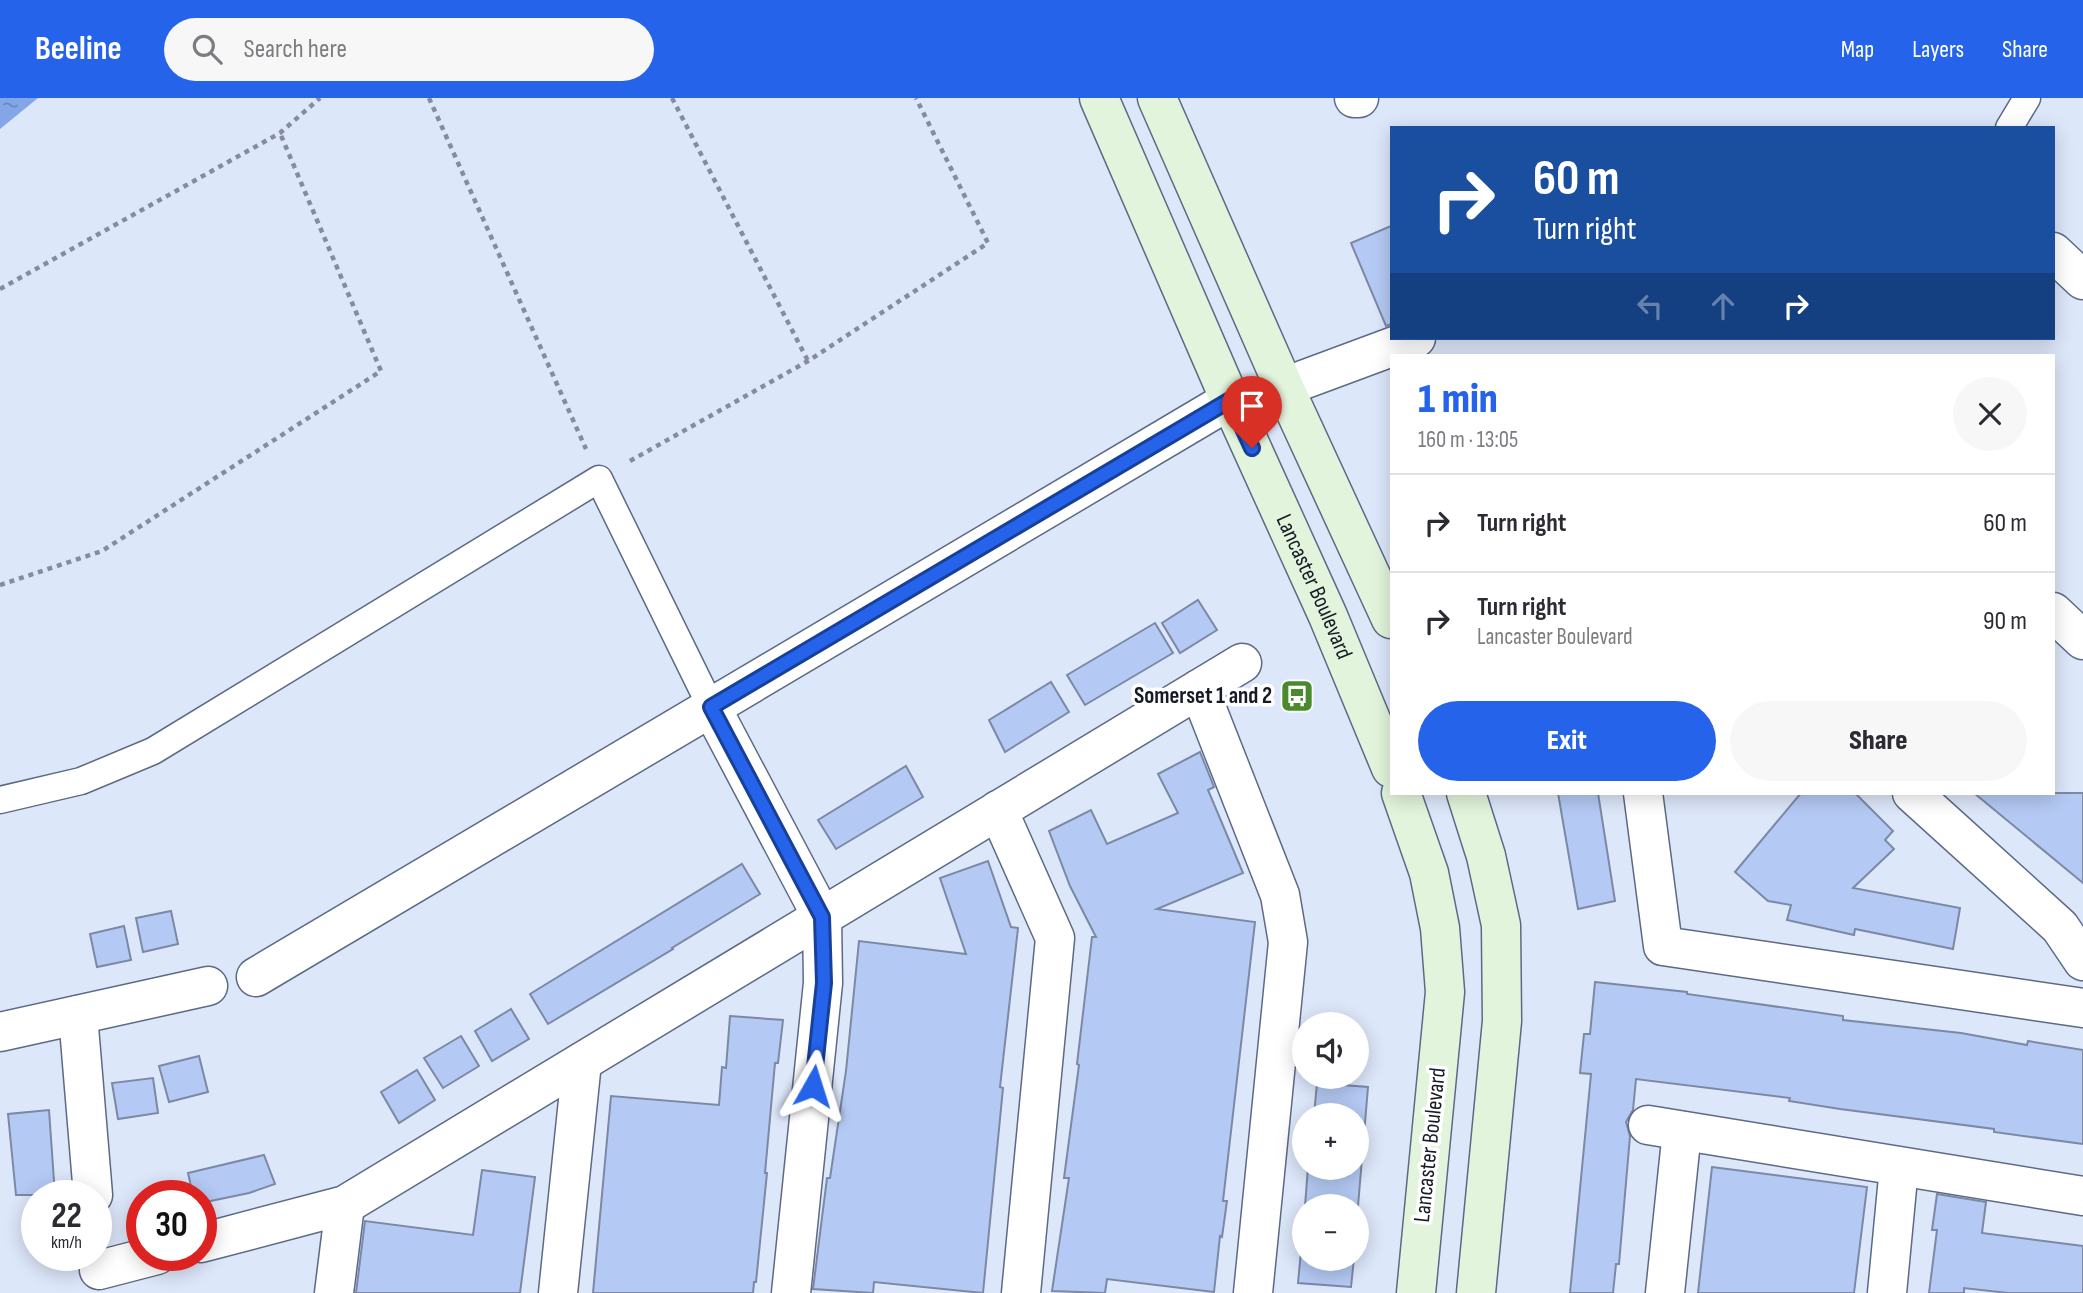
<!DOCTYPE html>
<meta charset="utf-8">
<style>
:root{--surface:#fff;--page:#f7f7f7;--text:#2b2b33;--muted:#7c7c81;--line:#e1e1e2;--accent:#2563eb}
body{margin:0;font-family:"Sofia Sans Condensed",sans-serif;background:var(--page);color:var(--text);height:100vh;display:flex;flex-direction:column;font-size:26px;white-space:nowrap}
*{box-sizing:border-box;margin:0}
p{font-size:23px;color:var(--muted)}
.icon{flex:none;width:38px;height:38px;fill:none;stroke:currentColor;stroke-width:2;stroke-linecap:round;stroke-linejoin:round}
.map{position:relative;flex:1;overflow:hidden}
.details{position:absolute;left:1390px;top:256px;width:665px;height:441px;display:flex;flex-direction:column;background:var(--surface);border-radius:0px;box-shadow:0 4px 18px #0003}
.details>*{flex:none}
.top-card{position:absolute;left:1390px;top:28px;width:665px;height:214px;border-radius:0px;box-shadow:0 4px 18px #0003;background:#1a4fa0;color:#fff;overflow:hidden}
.controls{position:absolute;left:1292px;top:914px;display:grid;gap:14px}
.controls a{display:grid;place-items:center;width:77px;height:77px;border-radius:50%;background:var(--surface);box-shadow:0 4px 18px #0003;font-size:35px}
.speed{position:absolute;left:21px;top:1082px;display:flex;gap:14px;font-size:35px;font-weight:700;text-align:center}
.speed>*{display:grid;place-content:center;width:91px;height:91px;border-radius:50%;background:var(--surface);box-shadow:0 4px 18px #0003;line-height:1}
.speed small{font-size:18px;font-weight:400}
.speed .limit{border:10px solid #d22;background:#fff;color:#111}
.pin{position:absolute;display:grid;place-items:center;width:60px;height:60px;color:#fff;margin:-72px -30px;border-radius:50% 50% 50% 0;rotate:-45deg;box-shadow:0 0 7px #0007}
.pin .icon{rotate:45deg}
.me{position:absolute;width:77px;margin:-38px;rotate:6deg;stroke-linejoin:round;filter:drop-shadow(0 0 5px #0008)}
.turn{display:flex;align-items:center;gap:24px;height:147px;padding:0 28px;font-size:32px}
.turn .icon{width:91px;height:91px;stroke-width:2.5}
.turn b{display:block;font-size:49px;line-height:60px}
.lanes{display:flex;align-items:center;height:66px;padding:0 28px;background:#0003;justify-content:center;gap:35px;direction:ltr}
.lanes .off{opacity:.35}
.round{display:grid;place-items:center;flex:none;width:74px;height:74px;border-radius:37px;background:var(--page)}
.head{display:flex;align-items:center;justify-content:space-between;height:119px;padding:0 28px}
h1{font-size:42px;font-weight:800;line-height:52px;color:var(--accent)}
.action{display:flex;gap:14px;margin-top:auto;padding:14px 28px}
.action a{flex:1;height:80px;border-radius:42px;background:var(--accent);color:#fff;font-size:28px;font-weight:800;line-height:80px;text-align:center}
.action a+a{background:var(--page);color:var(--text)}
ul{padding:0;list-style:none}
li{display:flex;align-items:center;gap:21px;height:98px;padding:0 28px;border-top:2px solid var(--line)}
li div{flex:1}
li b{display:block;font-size:26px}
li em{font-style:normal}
header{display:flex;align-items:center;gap:42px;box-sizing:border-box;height:98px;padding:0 35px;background:var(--accent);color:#fff}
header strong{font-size:33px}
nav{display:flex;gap:38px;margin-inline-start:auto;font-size:24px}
.search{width:490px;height:63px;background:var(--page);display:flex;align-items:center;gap:18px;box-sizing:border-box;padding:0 24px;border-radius:38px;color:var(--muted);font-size:26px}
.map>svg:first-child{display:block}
</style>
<header>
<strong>Beeline</strong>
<div class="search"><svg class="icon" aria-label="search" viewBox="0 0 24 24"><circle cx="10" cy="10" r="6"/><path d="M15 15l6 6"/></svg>Search here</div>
<nav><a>Map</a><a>Layers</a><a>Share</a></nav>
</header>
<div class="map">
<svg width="2083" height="1195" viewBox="0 0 2083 1195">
<defs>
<pattern id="water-ripples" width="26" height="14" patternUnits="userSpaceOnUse" patternTransform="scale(1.75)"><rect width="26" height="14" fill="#83a6e9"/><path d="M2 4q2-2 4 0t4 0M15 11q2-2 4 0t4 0" fill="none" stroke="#6a86bd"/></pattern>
</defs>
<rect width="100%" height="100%" fill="#dde7fa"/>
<polygon fill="url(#water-ripples)" points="0,0 38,0 0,31"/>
<g fill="#b4c9f3" stroke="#7b89a6" stroke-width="2">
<polygon points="1391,128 1391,226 1386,228 1351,145"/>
<polygon points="1198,502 1217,532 1180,555 1162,525"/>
<polygon points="1155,525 1173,555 1085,607 1067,577"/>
<polygon points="1051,584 1069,614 1005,654 989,622"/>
<polygon points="1200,654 1214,689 1208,692 1243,775 1157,811 1255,824 1223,1103 1227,1103 1222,1139 1220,1138 1214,1194 1107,1181 1105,1195 1052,1193 1069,1080 1064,1080 1079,967 1077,966 1092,839 1096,839 1070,788 1049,733 1091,712 1107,746 1178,715 1158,676"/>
<polygon points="906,668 923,699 836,751 818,722"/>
<polygon points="1558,695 1598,695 1615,803 1578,811"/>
<polygon points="1801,695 1855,695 1893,733 1885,742 1894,751 1853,790 1960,810 1953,851 1855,831 1854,837 1787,822 1791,807 1768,803 1735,774"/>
<polygon points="1974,695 2083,695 2083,785"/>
<polygon points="988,763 1011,829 1018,830 1000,989 1003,990 983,1195 874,1184 873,1195 813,1191 827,1080 830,1080 846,973 859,843 966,856 940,780"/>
<polygon points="742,766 760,796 672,850 673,851 548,926 530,896"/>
<polygon points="171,813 178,846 143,854 136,820"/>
<polygon points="124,828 131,862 97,869 90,836"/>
<polygon points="1595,884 1687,894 1687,896 1843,918 1843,922 1961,935 2027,947 2028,943 2083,952 2083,1046 1994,1034 1994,1031 1840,1011 1789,1003 1790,1000 1636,981 1633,1012 1626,1024 1630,1038 1619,1166 1616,1166 1613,1195 1570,1195 1591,976 1580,975 1584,936 1590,936"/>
<polygon points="511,911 529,941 492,963 475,933"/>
<polygon points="730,918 783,922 778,965 775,965 765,1075 767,1075 756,1184 754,1184 753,1195 593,1195 611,998 719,1007 722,969 726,970"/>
<polygon points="461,938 479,968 443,990 424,960"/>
<polygon points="199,958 208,994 169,1004 159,968"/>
<polygon points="417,972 435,1002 399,1025 381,994"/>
<polygon points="153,980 158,1015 118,1021 112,985"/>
<polygon points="1317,985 1368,989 1356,1132 1356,1108 1305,1108 1308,1069 1356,1069 1356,1017 1314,1017"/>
<polygon points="49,1012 55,1097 16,1097 8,1016"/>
<polygon points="264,1057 275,1086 249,1095 201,1105 201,1097 193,1097 188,1075"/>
<polygon points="1712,1069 1867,1089 1854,1195 1698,1195"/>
<polygon points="482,1072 535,1079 520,1195 356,1195 365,1123 473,1137"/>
<polygon points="1937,1096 1986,1104 1982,1135 2083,1148 2083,1195 2008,1195 1964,1190 1964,1195 1929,1195 1937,1132 1932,1132"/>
<polygon points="1304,1121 1304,1160 1354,1160 1351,1189 1298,1185"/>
</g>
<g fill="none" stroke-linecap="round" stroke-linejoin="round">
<defs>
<g id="service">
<polyline points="2009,30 2027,0"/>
<polyline points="0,702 81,683 153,653 599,381 711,609"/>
</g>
<g id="minor">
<polyline points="1354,0 1359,0"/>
<polyline points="2053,154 2083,182"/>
<polyline points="1284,289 1416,240"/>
<polyline points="2053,514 2083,542"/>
<polyline points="1199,591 1280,797 1288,844 1253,1195"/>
<polyline points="711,609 822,819 823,885 791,1195"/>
<polyline points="1643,695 1663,848 2083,910"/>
<polyline points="1912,695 2060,829 2083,863"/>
<polyline points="998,712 1055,840 1021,1195"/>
<polyline points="256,879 1230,302"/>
<polyline points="78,917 93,1097"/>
<polyline points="0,934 208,888"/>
<polyline points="1648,1027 2083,1098"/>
<polyline points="201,1145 345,1107 1242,565"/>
<polyline points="99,1172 157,1157"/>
<polyline points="334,1195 345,1107"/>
<polyline points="558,1195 582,964"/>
<polyline points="1665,1195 1682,1033"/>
<polyline points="1887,1195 1899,1069"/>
</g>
<g id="secondary">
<path id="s1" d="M1099 0 1230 302 1328 518 1391 670"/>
<polyline points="1157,0 1284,289 1391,521"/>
<polyline points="1401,695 1429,775 1440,830 1445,894 1416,1195"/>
<polyline points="1466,695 1486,758 1501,827 1502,923 1476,1195"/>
</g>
</defs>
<use href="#service" stroke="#5c6a85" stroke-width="29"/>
<use href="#minor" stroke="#5c6a85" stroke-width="41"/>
<use href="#secondary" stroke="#5c6a85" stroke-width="41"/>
<g stroke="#858c9c" stroke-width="4.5" stroke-dasharray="5 5" stroke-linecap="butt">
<polyline points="429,0 586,351"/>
<polyline points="672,0 808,263"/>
<polyline points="0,191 280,35 320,0"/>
<polyline points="630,363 808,263 988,145 916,0"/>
<polyline points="0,487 102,453 381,273 280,35"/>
</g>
<use href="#service" stroke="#fff" stroke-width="26"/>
<use href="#minor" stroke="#fff" stroke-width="38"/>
<use href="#secondary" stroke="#e2f4dc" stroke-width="38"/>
</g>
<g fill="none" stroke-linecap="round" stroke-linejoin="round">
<defs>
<polyline id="route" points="813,988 824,885 822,819 711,609 1230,302 1252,350"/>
</defs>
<use href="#route" stroke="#184099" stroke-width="18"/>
<use href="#route" stroke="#2563eb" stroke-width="12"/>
</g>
<defs>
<symbol id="bus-square" viewBox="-11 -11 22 22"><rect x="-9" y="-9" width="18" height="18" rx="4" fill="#488a2c" stroke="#fff"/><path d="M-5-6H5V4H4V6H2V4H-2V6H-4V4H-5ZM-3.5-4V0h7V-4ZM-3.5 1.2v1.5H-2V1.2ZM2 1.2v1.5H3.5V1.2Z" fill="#fff"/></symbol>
</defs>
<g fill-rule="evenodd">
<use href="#bus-square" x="1278" y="579" width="38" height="38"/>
</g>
<g text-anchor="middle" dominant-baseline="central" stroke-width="7" stroke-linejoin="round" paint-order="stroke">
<g font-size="23" fill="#151a25" stroke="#fff">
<text stroke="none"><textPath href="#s1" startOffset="534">Lancaster Boulevard</textPath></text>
<text transform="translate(1430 1047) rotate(-84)">Lancaster Boulevard</text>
</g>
<g font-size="23" font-weight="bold" fill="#151a25" stroke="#fff" text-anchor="end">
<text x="1272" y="598">Somerset 1 and 2</text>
</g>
</g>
</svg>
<div class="controls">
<a><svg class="icon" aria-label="sound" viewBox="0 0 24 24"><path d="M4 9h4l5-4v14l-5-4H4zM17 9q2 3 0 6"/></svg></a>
<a>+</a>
<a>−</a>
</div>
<div class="speed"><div>22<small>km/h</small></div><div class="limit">30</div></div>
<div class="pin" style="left:1252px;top:350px;background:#d93025"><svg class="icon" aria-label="arrive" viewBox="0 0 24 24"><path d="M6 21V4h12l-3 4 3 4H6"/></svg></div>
<svg class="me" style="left:813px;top:988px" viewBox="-20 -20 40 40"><path d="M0-17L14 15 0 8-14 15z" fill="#2563eb" stroke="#fff" stroke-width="4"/></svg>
<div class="top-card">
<div class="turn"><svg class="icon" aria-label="right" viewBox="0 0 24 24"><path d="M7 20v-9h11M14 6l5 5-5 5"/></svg><div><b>60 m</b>Turn right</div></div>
<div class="lanes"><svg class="icon off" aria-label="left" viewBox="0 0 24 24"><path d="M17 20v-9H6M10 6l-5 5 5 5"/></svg><svg class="icon off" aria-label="ahead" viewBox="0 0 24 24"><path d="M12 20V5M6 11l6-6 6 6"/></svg><svg class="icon" aria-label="right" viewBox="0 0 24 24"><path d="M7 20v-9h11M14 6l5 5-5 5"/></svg></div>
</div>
<section class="details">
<div class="head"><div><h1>1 min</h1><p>160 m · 13:05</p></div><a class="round"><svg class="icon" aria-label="close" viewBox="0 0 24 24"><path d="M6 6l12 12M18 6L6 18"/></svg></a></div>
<ul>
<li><svg class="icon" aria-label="right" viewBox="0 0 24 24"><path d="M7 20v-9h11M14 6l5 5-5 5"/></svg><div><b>Turn right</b></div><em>60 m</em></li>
<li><svg class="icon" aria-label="right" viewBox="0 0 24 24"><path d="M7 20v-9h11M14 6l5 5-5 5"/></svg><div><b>Turn right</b><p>Lancaster Boulevard</p></div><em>90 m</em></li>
</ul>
<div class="action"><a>Exit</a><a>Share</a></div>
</section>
</div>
